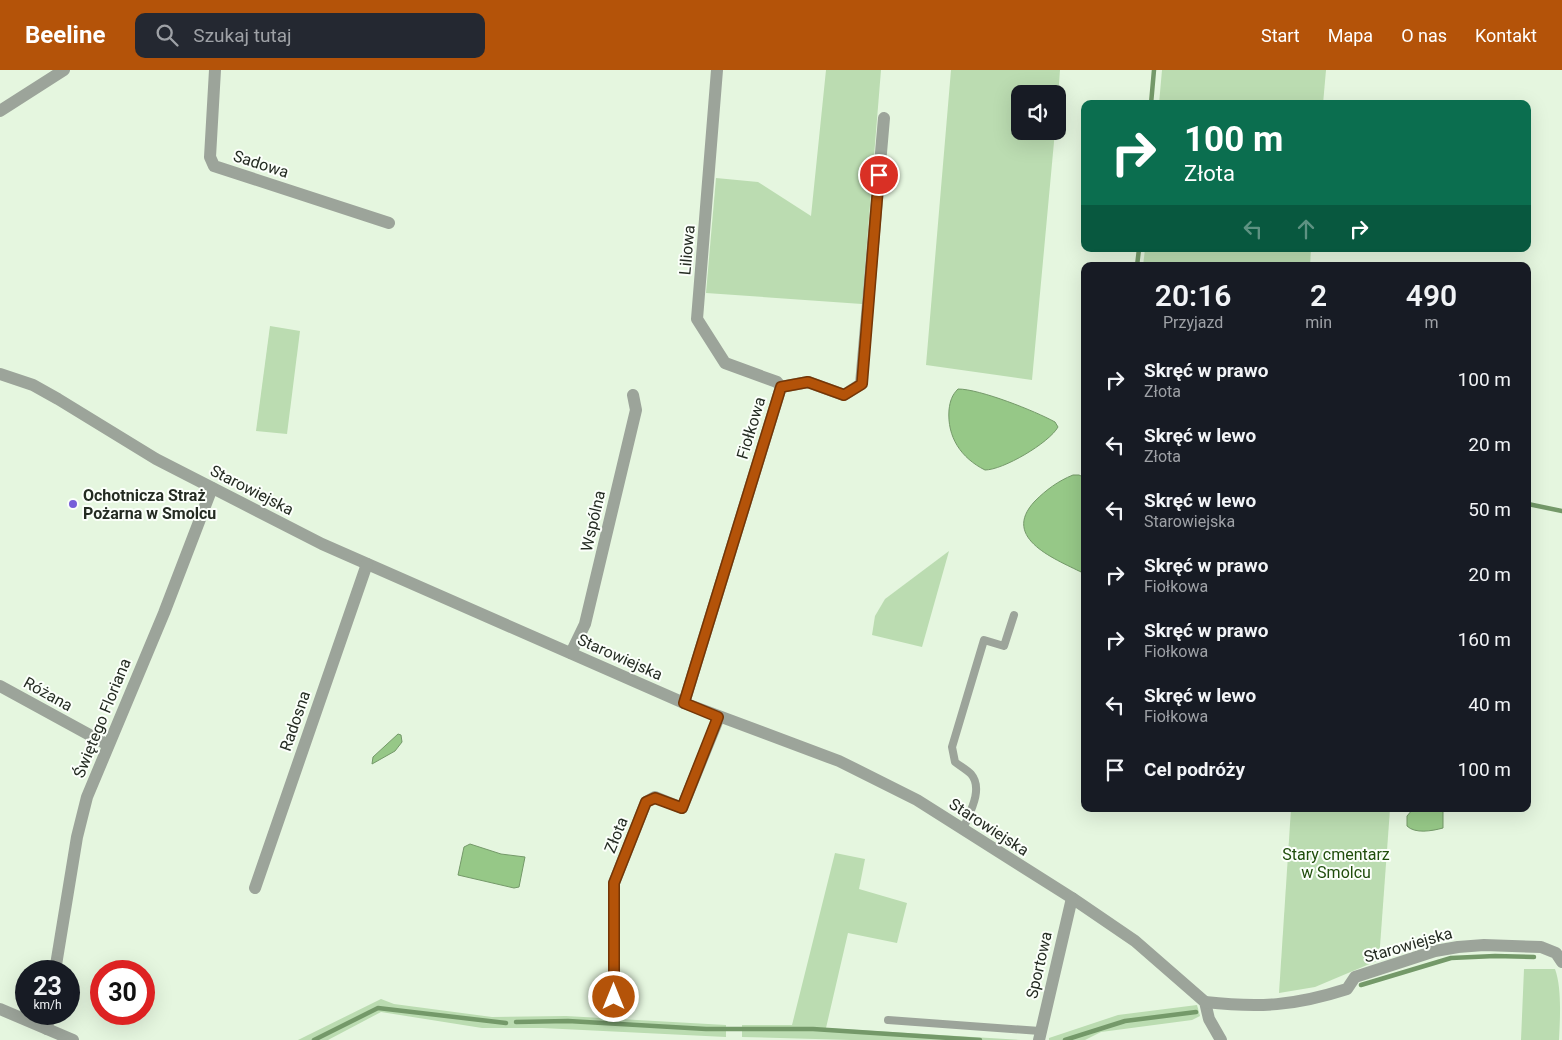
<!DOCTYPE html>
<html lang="pl">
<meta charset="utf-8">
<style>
:root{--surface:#171b24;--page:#242831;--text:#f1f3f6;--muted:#9ea1a6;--accent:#b45309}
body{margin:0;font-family:Roboto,sans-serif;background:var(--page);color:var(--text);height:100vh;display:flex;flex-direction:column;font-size:19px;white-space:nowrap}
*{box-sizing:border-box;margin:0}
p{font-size:16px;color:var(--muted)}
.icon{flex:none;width:28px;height:28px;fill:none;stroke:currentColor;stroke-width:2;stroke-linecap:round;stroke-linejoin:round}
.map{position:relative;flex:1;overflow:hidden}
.details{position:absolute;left:1081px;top:192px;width:450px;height:550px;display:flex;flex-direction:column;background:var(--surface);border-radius:10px;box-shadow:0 5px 20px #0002}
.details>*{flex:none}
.guide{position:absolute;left:1081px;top:30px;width:450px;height:152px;border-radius:10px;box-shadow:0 5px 20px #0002;background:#0b6e4f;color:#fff;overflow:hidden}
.fabs{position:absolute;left:1011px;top:15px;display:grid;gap:10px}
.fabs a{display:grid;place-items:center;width:55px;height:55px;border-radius:10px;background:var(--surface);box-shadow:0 5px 20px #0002;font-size:25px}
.speed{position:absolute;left:15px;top:890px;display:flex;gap:10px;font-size:25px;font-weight:700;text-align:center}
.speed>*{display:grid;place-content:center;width:65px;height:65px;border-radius:50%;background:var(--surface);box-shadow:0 5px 20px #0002;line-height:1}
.speed small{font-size:12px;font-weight:400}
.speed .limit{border:8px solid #d22;background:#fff;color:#111}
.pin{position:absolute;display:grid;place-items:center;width:42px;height:42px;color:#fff;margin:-21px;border:2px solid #fff;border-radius:50%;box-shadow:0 1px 5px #0007}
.me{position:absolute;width:55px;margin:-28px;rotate:0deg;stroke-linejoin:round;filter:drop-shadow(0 0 4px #0008)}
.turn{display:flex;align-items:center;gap:18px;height:105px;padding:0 20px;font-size:22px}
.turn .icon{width:65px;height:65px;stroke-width:2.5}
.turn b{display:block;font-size:35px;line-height:42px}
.lanes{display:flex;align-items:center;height:48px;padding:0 20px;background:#0003;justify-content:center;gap:25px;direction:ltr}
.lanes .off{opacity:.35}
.eta{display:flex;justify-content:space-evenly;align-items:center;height:85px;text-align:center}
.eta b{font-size:30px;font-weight:600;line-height:35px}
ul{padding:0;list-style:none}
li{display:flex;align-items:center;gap:15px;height:65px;padding:0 20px}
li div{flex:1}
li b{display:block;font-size:19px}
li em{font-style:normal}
header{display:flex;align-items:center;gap:30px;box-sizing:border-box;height:70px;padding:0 25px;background:var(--accent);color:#fff}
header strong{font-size:24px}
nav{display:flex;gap:28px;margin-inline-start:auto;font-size:18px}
.search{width:350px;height:45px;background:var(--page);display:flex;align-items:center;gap:12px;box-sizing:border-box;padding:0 18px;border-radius:10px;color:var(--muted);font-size:19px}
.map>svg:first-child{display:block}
</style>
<header>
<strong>Beeline</strong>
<div class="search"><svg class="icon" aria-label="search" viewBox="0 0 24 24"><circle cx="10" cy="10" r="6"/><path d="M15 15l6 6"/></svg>Szukaj tutaj</div>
<nav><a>Start</a><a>Mapa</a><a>O nas</a><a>Kontakt</a></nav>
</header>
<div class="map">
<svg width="1562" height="970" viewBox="0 0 1562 970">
<rect width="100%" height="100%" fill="#e5f6df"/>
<g fill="#bbdcb1">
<polygon points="826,0 881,0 862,234 706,223 716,108 758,112 811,146"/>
<polygon points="951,0 1060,0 1058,28 1058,24 1020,24 1020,61 1055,61 1032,310 926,295"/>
<polygon points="1162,0 1326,0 1323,34 1159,34"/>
<polygon points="1145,179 1311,179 1310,196 1143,196"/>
<polygon points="270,256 300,261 287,364 256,361"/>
<polygon points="949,481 922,577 872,565 875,546 885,529"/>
<polygon points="1291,739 1390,739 1379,890 1315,917 1279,923"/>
<polygon points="835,783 865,789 859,819 907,833 897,873 848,863 826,958 1021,970 851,970 742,967 742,955 792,955"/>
<path d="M1524 899H1555C1562 918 1560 949 1559 970H1521Z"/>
<polygon points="381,929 394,934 492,947 566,946 726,955 726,967 542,958 482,958 381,942 328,970 298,970"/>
<polygon points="1197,935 1200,946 1192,950 1101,962 1085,970 1049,970 1049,968 1118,945"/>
</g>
<g fill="#96c887" stroke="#749969">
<path d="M958 319C980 319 1035 341 1055 352L1058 357C1049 373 1003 400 985 400 961 388 947 367 949 340 950 331 952 325 958 319Z"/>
<path d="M1073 405H1079L1085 408V504C1058 490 999 469 1035 431 1046 420 1058 411 1073 405Z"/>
<polygon points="398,664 401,665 402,672 395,681 372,694 373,687"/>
<path d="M1413 739H1439L1443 742V758C1432 761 1415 764 1407 756V746Z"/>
<polygon points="470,774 501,784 525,787 519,817 514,818 458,805 464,777"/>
</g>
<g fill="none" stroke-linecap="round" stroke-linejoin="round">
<g stroke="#749969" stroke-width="4.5">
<polyline points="1151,34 1154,0"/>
<polyline points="1137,196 1139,179"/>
<polyline points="1528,434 1562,441"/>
<polyline points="1361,915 1451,888 1495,886 1534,887"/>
<polyline points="516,952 568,951 706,959 813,959 980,970"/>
<polyline points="314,970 378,938 506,953"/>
<polyline points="1065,970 1125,951 1196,942"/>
</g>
<g stroke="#9ca49a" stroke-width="8">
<path d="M963 759C969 744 984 719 971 704 967 700 960 696 955 692L952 677 984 570 1004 576 1014 545"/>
<polyline points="888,950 1040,961"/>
</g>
<g stroke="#9ca49a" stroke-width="12">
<polyline points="215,0 210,87 214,96 389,153"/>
<polyline points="717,0 697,249 725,293 777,312 781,317"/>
<polyline points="0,41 64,0"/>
<polyline points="0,304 33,315 58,329 156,389 322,474 684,633 839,691 917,730 1072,828 1135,871 1205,932 1209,949 1221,970"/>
<polyline points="571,583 585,554 636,340 633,325"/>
<polyline points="0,616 108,675"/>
<polyline points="684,633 781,317 808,312 844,325 861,314 884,48"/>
<polyline points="255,818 367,494"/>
<polyline points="55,901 77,767 87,727 164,543 212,418"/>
<path d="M1205 932C1260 938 1294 936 1347 919L1355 907 1435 881 1458 877 1484 875 1541 877 1556 883 1562 892"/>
<polyline points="0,939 73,970"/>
<polyline points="614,946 614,813 646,732 655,727 682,738 719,647"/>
<polyline points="47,959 49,944"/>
<polyline points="1039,970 1072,828"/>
</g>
</g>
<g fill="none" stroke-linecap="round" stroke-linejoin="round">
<defs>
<polyline id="route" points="614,927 614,813 646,732 655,728 682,738 718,647 684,633 781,317 808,312 844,325 862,314 879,105"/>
</defs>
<use href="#route" stroke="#753606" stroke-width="12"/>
<use href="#route" stroke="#b45309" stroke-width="9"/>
</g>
<circle fill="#765ed9" stroke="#fbfffa" stroke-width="2" cx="73" cy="434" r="5"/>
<g text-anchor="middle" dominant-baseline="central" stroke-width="4" stroke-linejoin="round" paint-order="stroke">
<g font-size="16" fill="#242b22" stroke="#fbfffa">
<text transform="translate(261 94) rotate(18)">Sadowa</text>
<text transform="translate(687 180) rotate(-85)">Liliowa</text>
<text transform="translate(751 358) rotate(-73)">Fiołkowa</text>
<text transform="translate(252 420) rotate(27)">Starowiejska</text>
<text transform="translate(593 451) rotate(-77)">Wspólna</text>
<text transform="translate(620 587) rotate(24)">Starowiejska</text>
<text transform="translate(48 624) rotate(29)">Różana</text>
<text transform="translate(102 648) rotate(-68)">Świętego Floriana</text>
<text transform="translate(295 651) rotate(-71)">Radosna</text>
<text transform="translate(989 757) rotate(33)">Starowiejska</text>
<text transform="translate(616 765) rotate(-68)">Złota</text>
<text transform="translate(1408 875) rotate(-16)">Starowiejska</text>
<text transform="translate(1039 895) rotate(-77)">Sportowa</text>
</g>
<g font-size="16" font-weight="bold" fill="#242b22" stroke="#fbfffa" text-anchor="start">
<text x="83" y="425">Ochotnicza Straż<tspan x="83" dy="18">Pożarna w Smolcu</tspan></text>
</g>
<g font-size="16" fill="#1f4d0b" stroke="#fbfffa">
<text x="1336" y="784">Stary cmentarz<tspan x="1336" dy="18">w Smolcu</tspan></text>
</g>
</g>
</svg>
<div class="fabs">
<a><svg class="icon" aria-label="sound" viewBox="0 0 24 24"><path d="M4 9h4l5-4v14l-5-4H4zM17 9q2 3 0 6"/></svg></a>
</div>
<div class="speed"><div>23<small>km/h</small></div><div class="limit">30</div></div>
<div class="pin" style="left:879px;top:105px;background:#d93025"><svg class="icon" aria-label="arrive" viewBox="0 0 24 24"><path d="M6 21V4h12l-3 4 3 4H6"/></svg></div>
<svg class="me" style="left:614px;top:927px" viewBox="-20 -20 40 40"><circle r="17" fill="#b45309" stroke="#fff" stroke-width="3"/><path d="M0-11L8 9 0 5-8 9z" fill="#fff"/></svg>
<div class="guide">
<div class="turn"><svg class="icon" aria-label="right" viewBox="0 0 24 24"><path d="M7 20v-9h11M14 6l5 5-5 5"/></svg><div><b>100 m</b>Złota</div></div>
<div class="lanes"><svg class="icon off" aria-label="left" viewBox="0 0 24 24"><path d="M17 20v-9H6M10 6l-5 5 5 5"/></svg><svg class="icon off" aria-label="ahead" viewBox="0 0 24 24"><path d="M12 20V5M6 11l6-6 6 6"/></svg><svg class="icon" aria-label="right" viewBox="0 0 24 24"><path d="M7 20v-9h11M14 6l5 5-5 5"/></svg></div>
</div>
<section class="details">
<div class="eta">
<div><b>20:16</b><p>Przyjazd</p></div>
<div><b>2</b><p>min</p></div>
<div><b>490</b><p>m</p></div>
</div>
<ul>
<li><svg class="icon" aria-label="right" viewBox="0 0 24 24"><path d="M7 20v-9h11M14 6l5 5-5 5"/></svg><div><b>Skręć w prawo</b><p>Złota</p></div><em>100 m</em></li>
<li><svg class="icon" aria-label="left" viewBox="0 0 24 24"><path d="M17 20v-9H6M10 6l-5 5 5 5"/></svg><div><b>Skręć w lewo</b><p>Złota</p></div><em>20 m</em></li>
<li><svg class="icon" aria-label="left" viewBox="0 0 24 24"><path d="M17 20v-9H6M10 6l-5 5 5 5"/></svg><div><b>Skręć w lewo</b><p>Starowiejska</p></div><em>50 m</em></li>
<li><svg class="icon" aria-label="right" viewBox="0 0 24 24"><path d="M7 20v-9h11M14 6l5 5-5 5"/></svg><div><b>Skręć w prawo</b><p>Fiołkowa</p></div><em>20 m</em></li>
<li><svg class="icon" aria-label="right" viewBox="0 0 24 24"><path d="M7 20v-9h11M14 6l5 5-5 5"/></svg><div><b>Skręć w prawo</b><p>Fiołkowa</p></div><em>160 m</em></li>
<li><svg class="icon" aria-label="left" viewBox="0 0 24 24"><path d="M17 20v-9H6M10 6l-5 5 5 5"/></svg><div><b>Skręć w lewo</b><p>Fiołkowa</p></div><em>40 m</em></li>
<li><svg class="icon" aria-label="arrive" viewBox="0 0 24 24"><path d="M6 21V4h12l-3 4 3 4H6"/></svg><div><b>Cel podróży</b></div><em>100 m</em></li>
</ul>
</section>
</div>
